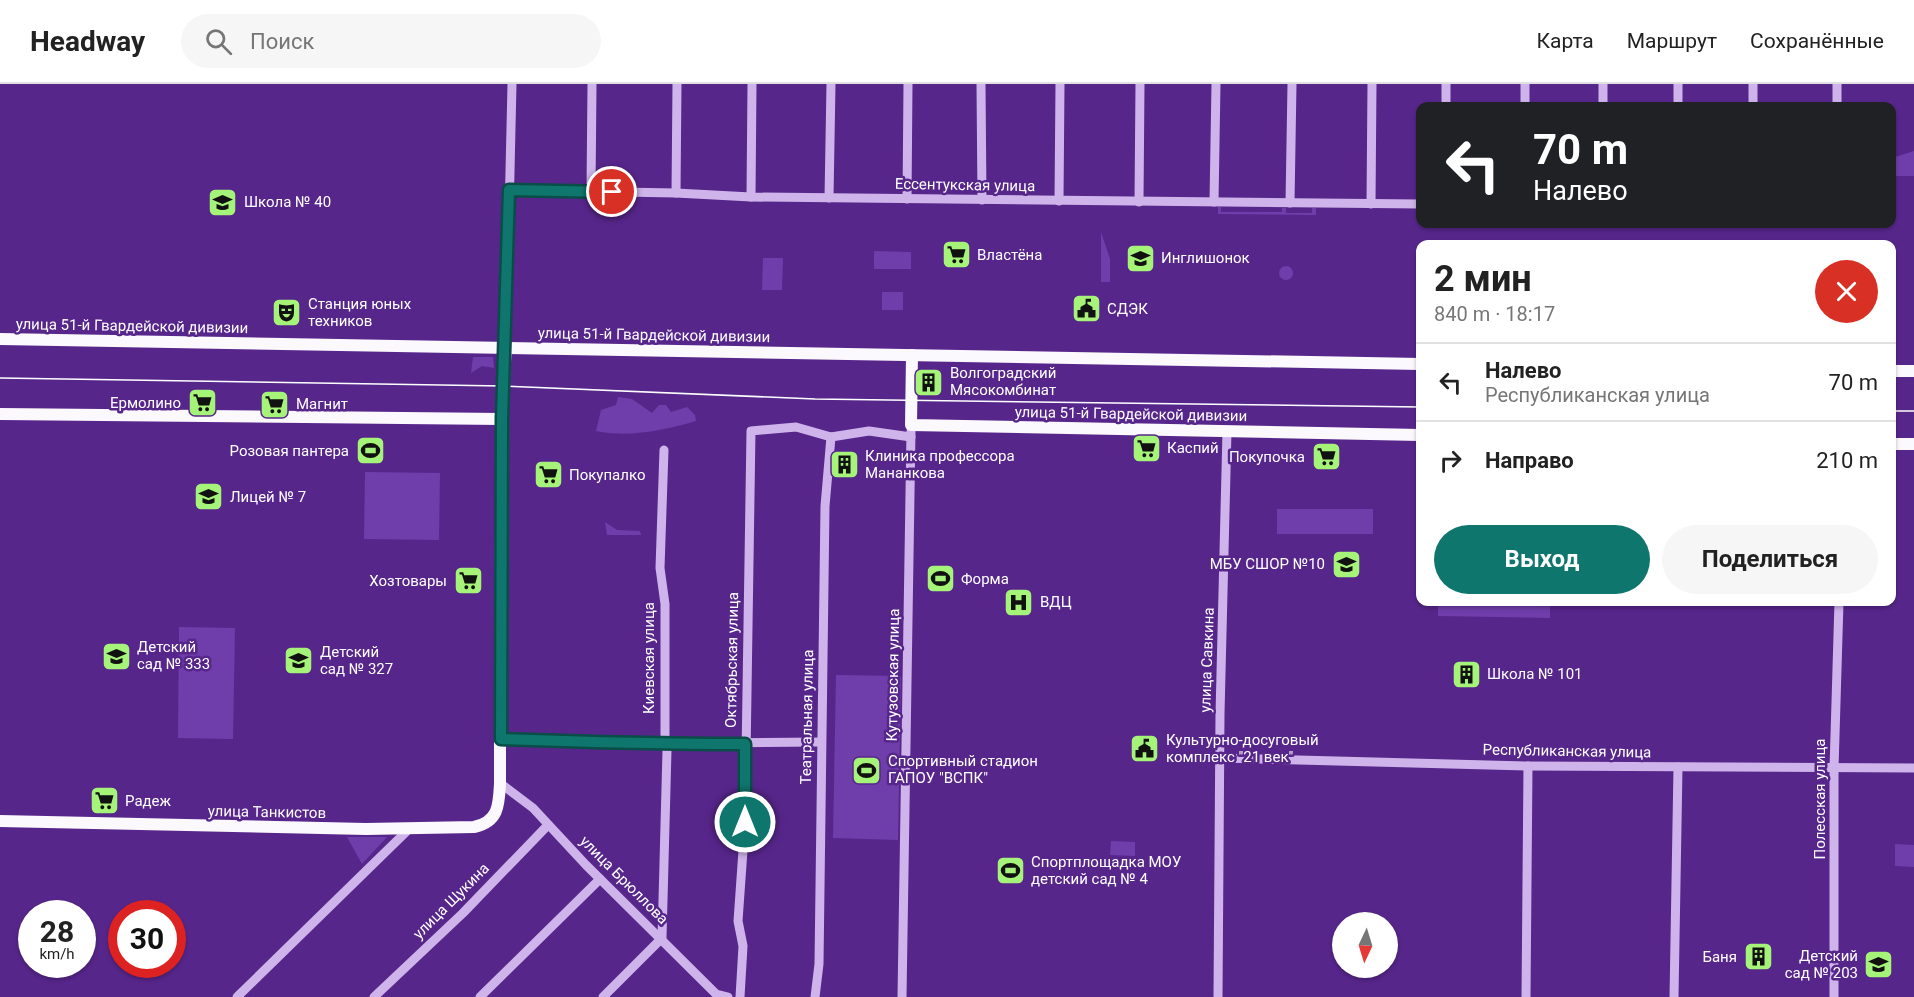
<!DOCTYPE html>
<html lang="ru">
<meta charset="utf-8">
<style>
:root{--surface:#fff;--page:#f6f6f6;--text:#222;--muted:#767676;--line:#e0e0e0;--accent:#0f766e}
body{margin:0;font-family:Roboto,sans-serif;background:var(--page);color:var(--text);height:100vh;display:flex;flex-direction:column;font-size:22px;white-space:nowrap}
*{box-sizing:border-box;margin:0}
p{font-size:20px;color:var(--muted)}
.icon{flex:none;width:33px;height:33px;fill:none;stroke:currentColor;stroke-width:2;stroke-linecap:round;stroke-linejoin:round}
.map{position:relative;flex:1;overflow:hidden}
.panel{position:absolute;left:1416px;top:156px;width:480px;height:366px;display:flex;flex-direction:column;background:var(--surface);border-radius:12px;box-shadow:0 2px 4px #0004}
.panel>*{flex:none}
.banner{position:absolute;left:1416px;top:18px;width:480px;height:126px;border-radius:12px;box-shadow:0 2px 4px #0004;background:#202124;color:#fff;overflow:hidden}
.needle{width:39px;rotate:184deg}
.fabs{position:absolute;left:1332px;top:828px;display:grid;gap:12px}
.fabs a{display:grid;place-items:center;width:66px;height:66px;border-radius:50%;background:var(--surface);box-shadow:0 2px 4px #0004;font-size:30px}
.speed{position:absolute;left:18px;top:816px;display:flex;gap:12px;font-size:30px;font-weight:700;text-align:center}
.speed>*{display:grid;place-content:center;width:78px;height:78px;border-radius:50%;background:var(--surface);box-shadow:0 2px 4px #0004;line-height:1}
.speed small{font-size:15px;font-weight:400}
.speed .limit{border:9px solid #d22;background:#fff;color:#111}
.pin{position:absolute;display:grid;place-items:center;width:51px;height:51px;color:#fff;margin:-26px;border:3px solid #fff;border-radius:50%;box-shadow:0 2px 6px #0007}
.me{position:absolute;width:66px;margin:-33px;rotate:0deg;stroke-linejoin:round;filter:drop-shadow(0 0 4px #0008)}
.turn{display:flex;align-items:center;gap:21px;height:126px;padding:0 18px;font-size:27px}
.turn .icon{width:78px;height:78px;stroke-width:2.5}
.turn b{display:block;font-size:42px;line-height:51px}
.round{display:grid;place-items:center;flex:none;width:63px;height:63px;border-radius:32px;background:var(--page)}
.head{display:flex;align-items:center;justify-content:space-between;height:102px;padding:0 18px}
h1{font-size:36px;font-weight:700;line-height:45px}
.primary-button{display:flex;gap:12px;margin-top:auto;padding:12px 18px}
.primary-button a{flex:1;height:69px;border-radius:36px;background:var(--accent);color:#fff;font-size:24px;font-weight:700;line-height:69px;text-align:center}
.primary-button a+a{background:var(--page);color:var(--text)}
ul{padding:0;list-style:none}
li{display:flex;align-items:center;gap:18px;height:78px;padding:0 18px;border-top:2px solid var(--line)}
li div{flex:1}
li b{display:block;font-size:22px}
li em{font-style:normal}
header{display:flex;align-items:center;gap:36px;box-sizing:border-box;height:84px;padding:0 30px;background:var(--surface);border-bottom:2px solid var(--line)}
header strong{font-size:28px}
nav{display:flex;gap:33px;margin-inline-start:auto;font-size:21px}
.search{width:420px;height:54px;background:var(--page);display:flex;align-items:center;gap:15px;box-sizing:border-box;padding:0 21px;border-radius:33px;color:var(--muted);font-size:22px}
.map>svg:first-child{display:block}
</style>
<header>
<strong>Headway</strong>
<div class="search"><svg class="icon" aria-label="search" viewBox="0 0 24 24"><circle cx="10" cy="10" r="6"/><path d="M15 15l6 6"/></svg>Поиск</div>
<nav><a>Карта</a><a>Маршрут</a><a>Сохранённые</a></nav>
</header>
<div class="map">
<svg width="1914" height="913" viewBox="0 0 1914 913">
<rect width="100%" height="100%" fill="#57268b"/>
<g fill="#703eaa">
<polygon points="1914,67 1914,92 1892,92 1892,74"/>
<polygon points="1218,123 1221,123 1221,128 1282,128 1282,124 1286,124 1286,129 1312,129 1312,124 1316,124 1316,131 1218,130"/>
<polygon points="1101,148 1110,175 1110,198 1101,198"/>
<polygon points="874,167 911,168 911,185 874,185"/>
<polygon points="763,174 783,174 782,206 762,206"/>
<circle cx="1286" cy="189" r="7"/>
<rect x="882" y="208" width="21" height="18"/>
<polygon points="473,273 493,273 494,284 482,282 471,289"/>
<path d="M618 313 632 315 652 329 659 321H666L671 328 687 323 695 331 696 337C665 346 629 354 596 347L601 326 616 321Z"/>
<polygon points="1216,327 1216,333 1188,333 1188,328"/>
<polygon points="365,388 440,389 439,456 364,455"/>
<rect x="1277" y="425" width="96" height="25"/>
<polygon points="605,438 617,446 640,447 641,451 607,451"/>
<polygon points="1438,518 1550,518 1550,534 1438,532"/>
<polygon points="179,543 235,544 233,655 178,654"/>
<polygon points="836,591 901,592 898,756 833,754"/>
<polygon points="347,753 387,753 362,780"/>
<polygon points="1111,757 1135,758 1135,772 1110,771"/>
<polygon points="1895,760 1914,761 1914,783 1895,782"/>
</g>
<g fill="none" stroke-linecap="round" stroke-linejoin="round">
<g stroke="#ceb4ea" stroke-width="9">
<polyline points="981,0 982,116"/>
<polyline points="1753,0 1753,22"/>
<polyline points="1446,22 1446,0"/>
<polyline points="1525,22 1525,0"/>
<polyline points="1603,22 1603,0"/>
<polyline points="1678,22 1678,0"/>
<polyline points="1837,22 1837,0"/>
<polyline points="509,106 676,109 751,113 1420,120"/>
<polyline points="591,107 592,0"/>
<polyline points="676,109 677,0"/>
<polyline points="751,113 752,0"/>
<polyline points="829,114 831,0"/>
<polyline points="907,115 908,0"/>
<polyline points="1059,117 1060,0"/>
<polyline points="1139,118 1140,0"/>
<polyline points="1214,118 1216,0"/>
<polyline points="1290,119 1292,0"/>
<polyline points="1371,120 1372,0"/>
<polyline points="506,263 512,0"/>
<polyline points="501,655 545,654 594,660 821,658"/>
<polyline points="1220,674 1528,682 1914,684"/>
<polyline points="500,699 533,724 586,781 716,910 728,913"/>
<polyline points="237,913 410,744"/>
<polyline points="374,913 463,829 548,741"/>
<polyline points="480,913 600,795"/>
<polyline points="603,913 662,854 667,666 665,654 665,520 660,484 664,366"/>
<polyline points="740,913 743,862 738,837 745,738 751,347 796,343 831,353 869,347 911,353"/>
<polyline points="815,913 819,880 825,422 831,353"/>
<polyline points="902,913 911,347"/>
<polyline points="1218,913 1220,630 1227,347"/>
<polyline points="1526,913 1528,682"/>
<polyline points="1674,913 1678,683"/>
<polyline points="1834,913 1834,685 1839,518"/>
</g>
<g stroke="#fbf8fe" stroke-width="12">
<polyline points="0,255 1420,280"/>
<polyline points="912,271 911,341 1420,351"/>
<polyline points="1892,287 1914,287"/>
<polyline points="0,330 502,335"/>
<polyline points="1892,360 1914,360"/>
<path d="M0 737 366 745 474 743C499 738 499 720 500 699V518L503 308 506 263"/>
</g>
<g stroke="#fff" stroke-width="1.5">
<polyline points="0,294 503,302 815,315 1420,323"/>
<polyline points="1892,327 1914,327"/>
</g>
</g>
<g fill="none" stroke-linecap="round" stroke-linejoin="round">
<defs>
<path id="route" d="M612 108 509 106 502 335 501 655C582 658 663 660 745 660V738"/>
</defs>
<use href="#route" stroke="#0a4d48" stroke-width="15"/>
<use href="#route" stroke="#0f766e" stroke-width="10"/>
</g>
<defs>
<symbol id="school-square" viewBox="-11 -11 22 22"><rect x="-9" y="-9" width="18" height="18" rx="4" fill="#a6f379" stroke="#57268b"/><path d="M0-5L7-2L0 1L-7-2ZM-4 1L0 2.5L4 1V4Q0 6-4 4Z" fill="#111"/></symbol>
<symbol id="supermarket-square" viewBox="-11 -11 22 22"><rect x="-9" y="-9" width="18" height="18" rx="4" fill="#a6f379" stroke="#57268b"/><path d="M-6-5.5h2.5l.6 2H6L4.5 2H-2.5L-4.4-4H-6ZM-1.5 3.2a1.3 1.3 0 1 0 .1 0ZM3 3.2a1.3 1.3 0 1 0 .1 0Z" fill="#111"/></symbol>
<symbol id="civic-square" viewBox="-11 -11 22 22"><rect x="-9" y="-9" width="18" height="18" rx="4" fill="#a6f379" stroke="#57268b"/><path d="M-.6-6.5H3V-4.5H.6V-3L4-1V1h2V6H-6V1h2V-1L-.6-3ZM-1.2 2.5V6h2.4V2.5Z" fill="#111"/></symbol>
<symbol id="theatre-square" viewBox="-11 -11 22 22"><rect x="-9" y="-9" width="18" height="18" rx="4" fill="#a6f379" stroke="#57268b"/><path d="M-5-5.5Q0-4 5-5.5V0Q5 5 0 6Q-5 5-5 0ZM-3.3-2.5H-1v1.5H-3.3ZM1-2.5H3.3v1.5H1ZM-2.8 1Q0 5.5 2.8 1Z" fill="#111"/></symbol>
<symbol id="building-square" viewBox="-11 -11 22 22"><rect x="-9" y="-9" width="18" height="18" rx="4" fill="#a6f379" stroke="#57268b"/><path d="M-4-6H4V6H1V3H-1V6H-4ZM-2.5-4.3h1.7v1.8h-1.7ZM.8-4.3h1.7v1.8H.8ZM-2.5-1h1.7V.8h-1.7ZM.8-1h1.7V.8H.8Z" fill="#111"/></symbol>
<symbol id="stadium-square" viewBox="-11 -11 22 22"><rect x="-9" y="-9" width="18" height="18" rx="4" fill="#a6f379" stroke="#57268b"/><path d="M0-5a6.5 5 0 1 0 0 10a6.5 5 0 1 0 0-10ZM-3.5-1.8h7v3.6h-7Z" fill="#111"/></symbol>
<symbol id="hospital-square" viewBox="-11 -11 22 22"><rect x="-9" y="-9" width="18" height="18" rx="4" fill="#a6f379" stroke="#57268b"/><path d="M-5-5h3v3.5h4V-5h3V5h-3V1.5h-4V5h-3Z" fill="#111"/></symbol>
</defs>
<g fill-rule="evenodd">
<use href="#school-square" x="206" y="102" width="33" height="33"/>
<use href="#supermarket-square" x="940" y="154" width="33" height="33"/>
<use href="#school-square" x="1124" y="158" width="33" height="33"/>
<use href="#civic-square" x="1070" y="208" width="33" height="33"/>
<use href="#theatre-square" x="270" y="212" width="33" height="33"/>
<use href="#building-square" x="912" y="282" width="33" height="33"/>
<use href="#supermarket-square" x="186" y="302" width="33" height="33"/>
<use href="#supermarket-square" x="258" y="304" width="33" height="33"/>
<use href="#supermarket-square" x="1130" y="348" width="33" height="33"/>
<use href="#stadium-square" x="354" y="350" width="33" height="33"/>
<use href="#supermarket-square" x="1310" y="356" width="33" height="33"/>
<use href="#building-square" x="828" y="364" width="33" height="33"/>
<use href="#supermarket-square" x="532" y="374" width="33" height="33"/>
<use href="#school-square" x="192" y="396" width="33" height="33"/>
<use href="#school-square" x="1330" y="464" width="33" height="33"/>
<use href="#stadium-square" x="924" y="478" width="33" height="33"/>
<use href="#supermarket-square" x="452" y="480" width="33" height="33"/>
<use href="#hospital-square" x="1002" y="502" width="33" height="33"/>
<use href="#school-square" x="100" y="556" width="33" height="33"/>
<use href="#school-square" x="282" y="560" width="33" height="33"/>
<use href="#building-square" x="1450" y="574" width="33" height="33"/>
<use href="#civic-square" x="1128" y="648" width="33" height="33"/>
<use href="#stadium-square" x="850" y="670" width="33" height="33"/>
<use href="#supermarket-square" x="88" y="700" width="33" height="33"/>
<use href="#stadium-square" x="994" y="770" width="33" height="33"/>
<use href="#building-square" x="1742" y="856" width="33" height="33"/>
<use href="#school-square" x="1862" y="864" width="33" height="33"/>
</g>
<g text-anchor="middle" dominant-baseline="central" stroke-width="5" stroke-linejoin="round" paint-order="stroke">
<g font-size="15" fill="#fff" stroke="#57268b">
<text transform="translate(965 101) rotate(1)">Ессентукская улица</text>
<text transform="translate(132 242) rotate(1)">улица 51-й Гвардейской дивизии</text>
<text transform="translate(654 251) rotate(1)">улица 51-й Гвардейской дивизии</text>
<text transform="translate(1131 330) rotate(1)">улица 51-й Гвардейской дивизии</text>
<text transform="translate(649 574) rotate(-90)">Киевская улица</text>
<text transform="translate(732 576) rotate(-89)">Октябрьская улица</text>
<text transform="translate(1207 576) rotate(-88)">улица Савкина</text>
<text transform="translate(893 591) rotate(-89)">Кутузовская улица</text>
<text transform="translate(807 633) rotate(-89)">Театральная улица</text>
<text transform="translate(1567 667) rotate(1)">Республиканская улица</text>
<text transform="translate(1820 715) rotate(-90)">Полесская улица</text>
<text transform="translate(267 728) rotate(1)">улица Танкистов</text>
<text transform="translate(624 796) rotate(45)">улица Брюллова</text>
<text transform="translate(451 817) rotate(-45)">улица Щукина</text>
</g>
<g font-size="15" fill="#fff" stroke="#57268b" text-anchor="start">
<text x="244" y="118">Школа № 40</text>
<text x="977" y="171">Властёна</text>
<text x="1161" y="174">Инглишонок</text>
<text x="308" y="220">Станция юных<tspan x="308" dy="17">техников</tspan></text>
<text x="1107" y="225">СДЭК</text>
<text x="950" y="289">Волгоградский<tspan x="950" dy="17">Мясокомбинат</tspan></text>
<text x="181" y="319" text-anchor="end">Ермолино</text>
<text x="296" y="320">Магнит</text>
<text x="1167" y="364">Каспий</text>
<text x="349" y="367" text-anchor="end">Розовая пантера</text>
<text x="865" y="372">Клиника профессора<tspan x="865" dy="17">Мананкова</tspan></text>
<text x="1305" y="373" text-anchor="end">Покупочка</text>
<text x="569" y="391">Покупалко</text>
<text x="230" y="413">Лицей № 7</text>
<text x="1325" y="480" text-anchor="end">МБУ СШОР №10</text>
<text x="961" y="495">Форма</text>
<text x="447" y="497" text-anchor="end">Хозтовары</text>
<text x="1040" y="518">ВДЦ</text>
<text x="137" y="563">Детский<tspan x="137" dy="17">сад № 333</tspan></text>
<text x="320" y="568">Детский<tspan x="320" dy="17">сад № 327</tspan></text>
<text x="1487" y="590">Школа № 101</text>
<text x="1166" y="656">Культурно-досуговый<tspan x="1166" dy="17">комплекс "21 век"</tspan></text>
<text x="888" y="677">Спортивный стадион<tspan x="888" dy="17">ГАПОУ "ВСПК"</tspan></text>
<text x="125" y="717">Радеж</text>
<text x="1031" y="778">Спортплощадка МОУ<tspan x="1031" dy="17">детский сад № 4</tspan></text>
<text x="1858" y="872" text-anchor="end">Детский<tspan x="1858" dy="17">сад № 203</tspan></text>
<text x="1737" y="873" text-anchor="end">Баня</text>
</g>
</g>
</svg>
<div class="fabs">
<a><svg class="needle" viewBox="-14 -14 28 28"><path d="M0-13l5 13h-10z" fill="#e53935"/><path d="M0 13l5-13h-10z" fill="#767676"/></svg></a>
</div>
<div class="speed"><div>28<small>km/h</small></div><div class="limit">30</div></div>
<div class="pin" style="left:612px;top:108px;background:#d93025"><svg class="icon" aria-label="arrive" viewBox="0 0 24 24"><path d="M6 21V4h12l-3 4 3 4H6"/></svg></div>
<svg class="me" style="left:745px;top:738px" viewBox="-20 -20 40 40"><circle r="17" fill="#0f766e" stroke="#fff" stroke-width="3"/><path d="M0-11L8 9 0 5-8 9z" fill="#fff"/></svg>
<div class="banner">
<div class="turn"><svg class="icon" aria-label="left" viewBox="0 0 24 24"><path d="M17 20v-9H6M10 6l-5 5 5 5"/></svg><div><b>70 m</b>Налево</div></div>
</div>
<section class="panel">
<div class="head"><div><h1>2 мин</h1><p>840 m · 18:17</p></div><a class="round" style="background:#d93025;color:#fff"><svg class="icon" aria-label="close" viewBox="0 0 24 24"><path d="M6 6l12 12M18 6L6 18"/></svg></a></div>
<ul>
<li><svg class="icon" aria-label="left" viewBox="0 0 24 24"><path d="M17 20v-9H6M10 6l-5 5 5 5"/></svg><div><b>Налево</b><p>Республиканская улица</p></div><em>70 m</em></li>
<li><svg class="icon" aria-label="right" viewBox="0 0 24 24"><path d="M7 20v-9h11M14 6l5 5-5 5"/></svg><div><b>Направо</b></div><em>210 m</em></li>
</ul>
<div class="primary-button"><a>Выход</a><a>Поделиться</a></div>
</section>
</div>
